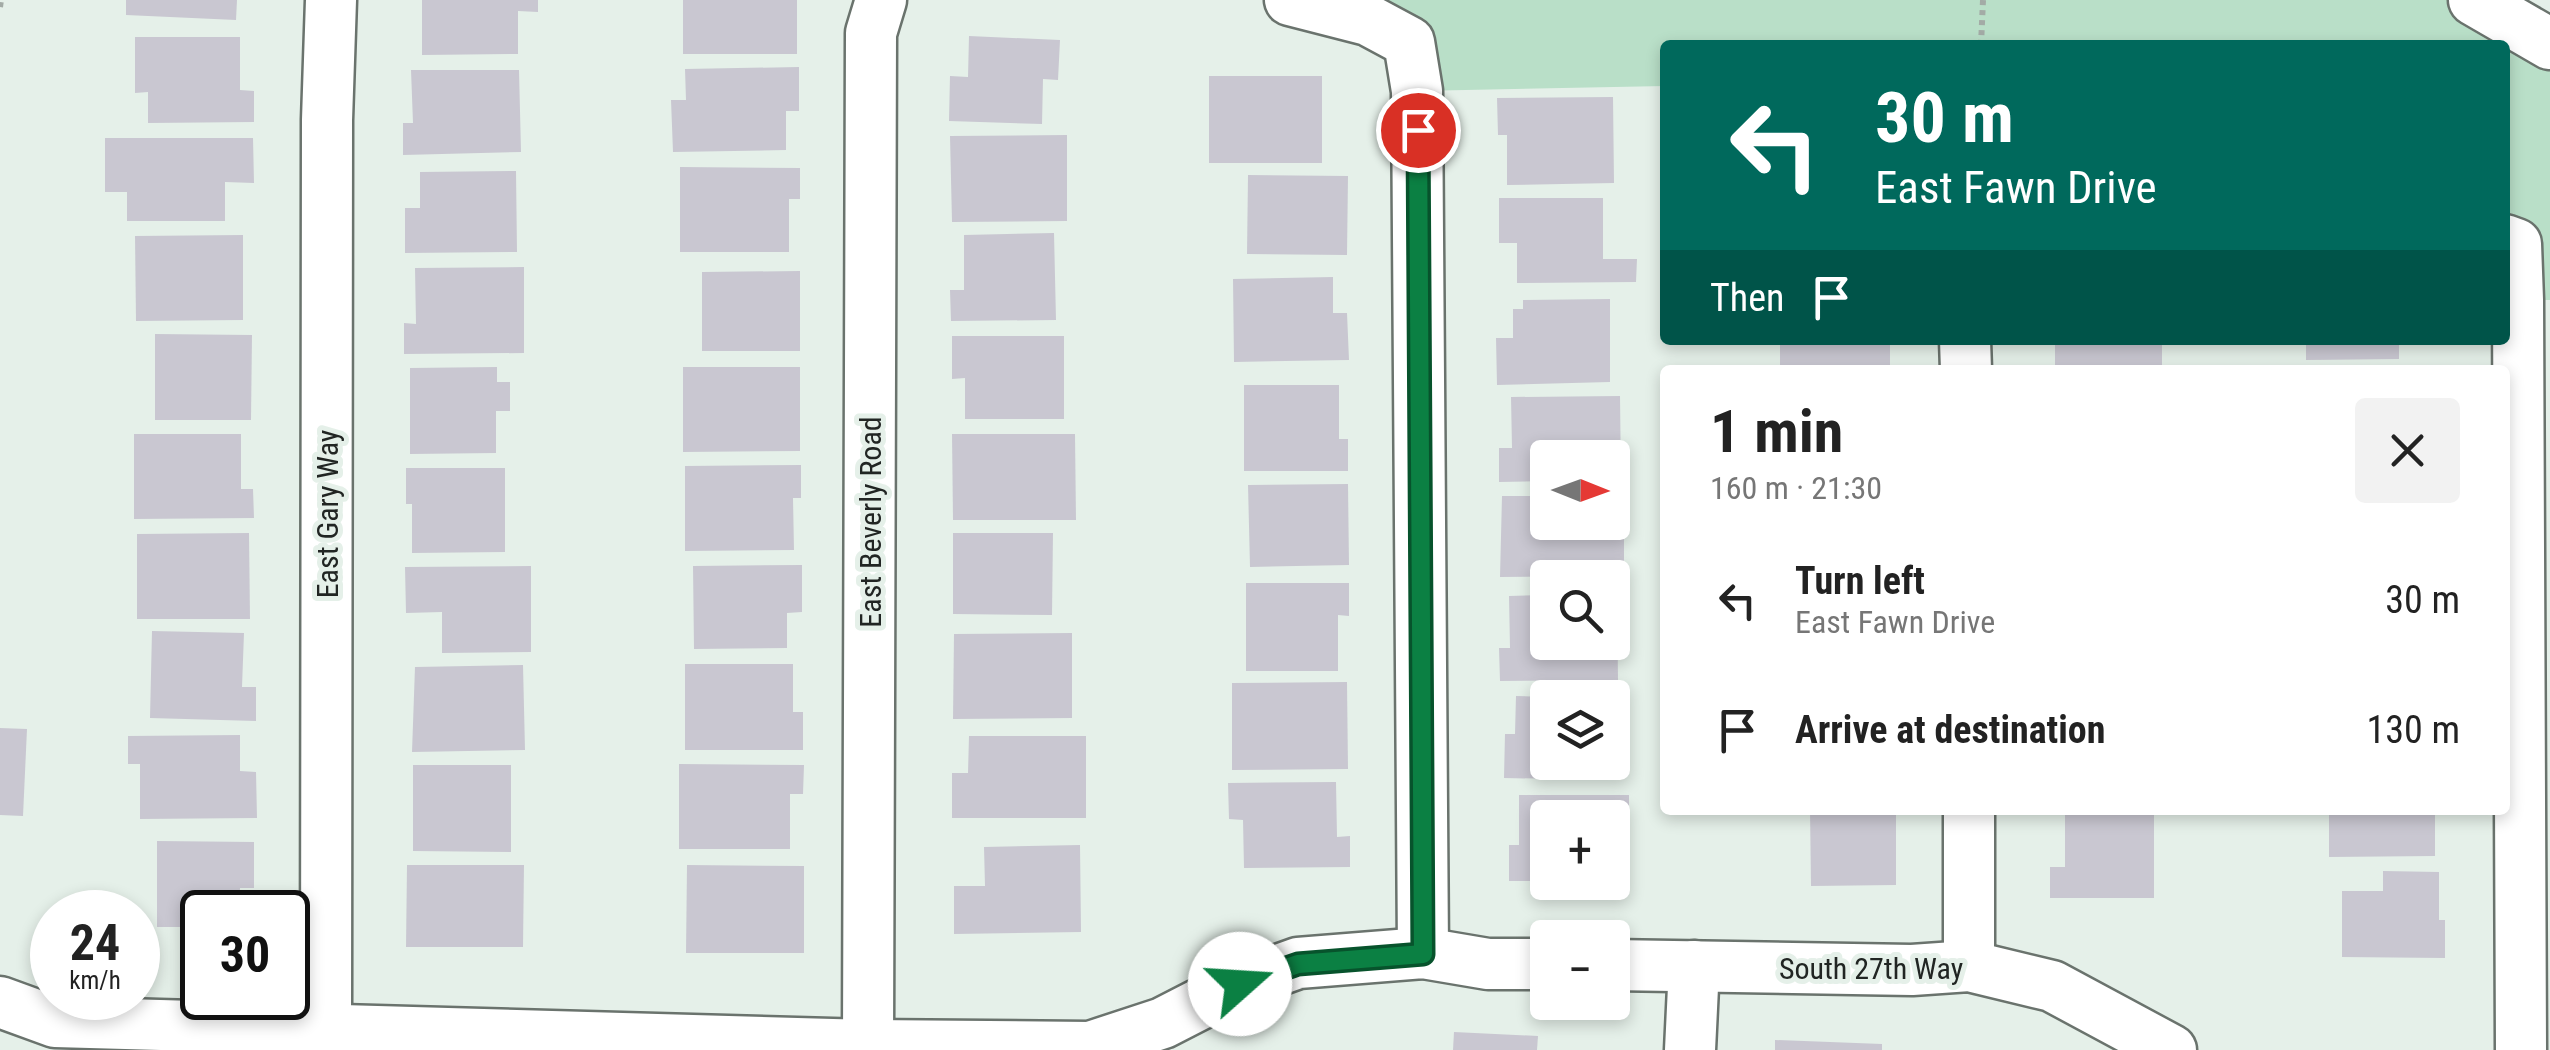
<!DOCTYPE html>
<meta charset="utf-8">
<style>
:root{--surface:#fff;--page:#f2f2f2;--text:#222;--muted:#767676}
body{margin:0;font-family:"Roboto Condensed",sans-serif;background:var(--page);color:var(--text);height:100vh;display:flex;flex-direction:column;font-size:38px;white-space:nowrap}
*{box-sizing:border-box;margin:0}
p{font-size:32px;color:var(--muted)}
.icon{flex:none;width:55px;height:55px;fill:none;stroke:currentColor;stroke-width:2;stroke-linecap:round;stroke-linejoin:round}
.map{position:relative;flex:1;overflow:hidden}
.details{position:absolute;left:1660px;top:365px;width:850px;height:450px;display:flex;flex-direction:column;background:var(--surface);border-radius:10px;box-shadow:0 5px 15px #0003}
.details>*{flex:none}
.hud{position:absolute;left:1660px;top:40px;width:850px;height:305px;border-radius:10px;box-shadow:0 5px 15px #0003;background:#00695c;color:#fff;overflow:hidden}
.needle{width:65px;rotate:91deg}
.buttons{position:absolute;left:1530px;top:440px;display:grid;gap:20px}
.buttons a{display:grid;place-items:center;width:100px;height:100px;border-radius:10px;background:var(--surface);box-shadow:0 5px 15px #0003;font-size:50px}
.speed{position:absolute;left:30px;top:890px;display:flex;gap:20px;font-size:50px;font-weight:700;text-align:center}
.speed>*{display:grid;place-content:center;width:130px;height:130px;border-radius:50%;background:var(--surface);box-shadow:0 5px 15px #0003;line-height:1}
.speed small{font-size:25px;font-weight:400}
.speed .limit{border:5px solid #111;border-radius:15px;background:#fff;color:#111}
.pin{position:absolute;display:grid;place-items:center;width:85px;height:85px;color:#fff;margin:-42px;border:5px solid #fff;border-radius:50%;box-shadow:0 2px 10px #0007}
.me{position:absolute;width:110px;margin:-55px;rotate:71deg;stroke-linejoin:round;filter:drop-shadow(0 0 8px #0008)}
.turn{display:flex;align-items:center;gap:35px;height:210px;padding:0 50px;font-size:45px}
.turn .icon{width:130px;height:130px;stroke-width:2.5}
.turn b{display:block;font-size:70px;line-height:85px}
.then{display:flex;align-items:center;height:95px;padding:0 50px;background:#0003;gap:20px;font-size:38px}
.round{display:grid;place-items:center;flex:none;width:105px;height:105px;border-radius:10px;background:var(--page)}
.overview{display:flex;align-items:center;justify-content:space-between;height:170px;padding:0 50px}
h1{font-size:60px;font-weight:700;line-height:75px}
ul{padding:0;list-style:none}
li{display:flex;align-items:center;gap:30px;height:130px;padding:0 50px}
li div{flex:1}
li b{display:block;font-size:38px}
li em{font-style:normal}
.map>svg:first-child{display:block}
</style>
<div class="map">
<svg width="2550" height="1050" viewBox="0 0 2550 1050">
<rect width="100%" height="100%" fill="#e5f0e9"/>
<polygon fill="#b9dfc8" points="1290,0 2474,0 2550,44 2550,300 2518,300 2505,240 2505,45 1665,45 1665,86 1417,91 1408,42"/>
<g fill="#c9c7d1">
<polygon points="126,0 237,0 236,20 126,15"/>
<polygon points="422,0 538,0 538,12 518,11 518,54 422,55"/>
<rect x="683" y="0" width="114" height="54"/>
<polygon points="969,36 1060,40 1058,80 1043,79 1042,124 949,121 950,76 968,77"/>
<polygon points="135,37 240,37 240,90 254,91 254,122 148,123 148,92 135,93"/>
<polygon points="799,67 799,111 786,111 786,150 673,152 671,100 686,100 685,69"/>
<polygon points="411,70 519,70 521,152 403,155 403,123 413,123"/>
<rect x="1209" y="76" width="113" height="87"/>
<polygon points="1613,97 1614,183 1507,185 1507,135 1498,135 1497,98"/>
<polygon points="1067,135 1067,221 952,222 950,136"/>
<polygon points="105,138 253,138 254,183 225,182 225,221 127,221 127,192 105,192"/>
<polygon points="680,167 800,168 800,199 789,199 789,252 680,252"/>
<polygon points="516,171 517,252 405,253 405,208 420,208 420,172"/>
<polygon points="1248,175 1348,176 1347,255 1247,254"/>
<polygon points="1499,198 1603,198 1603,259 1637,259 1636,282 1517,283 1517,243 1499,243"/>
<polygon points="1054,233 1056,320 951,321 950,290 964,290 964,235"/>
<polygon points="243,235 243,320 136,321 135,236"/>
<polygon points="524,267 524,353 404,354 404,323 416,324 415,268"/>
<polygon points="800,271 800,351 702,351 702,272"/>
<polygon points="1333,277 1333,313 1347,313 1349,360 1234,362 1233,279"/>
<polygon points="1610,299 1610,382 1497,385 1496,338 1513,338 1513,309 1523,309 1523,300"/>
<polygon points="155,334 252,335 251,420 155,420"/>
<polygon points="952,336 1064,336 1064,419 965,419 965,378 952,379"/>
<rect x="1780" y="340" width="110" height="30"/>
<polygon points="2055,340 2162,340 2162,370 2046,370 2046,366 2055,366"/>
<polygon points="2306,340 2399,340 2399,359 2306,360"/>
<polygon points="497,367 497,382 510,382 510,411 496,411 496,453 410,454 410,368"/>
<polygon points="683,367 800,367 800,451 683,452"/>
<polygon points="1244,385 1339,385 1339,439 1348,439 1348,471 1244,471"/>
<polygon points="1620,396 1621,480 1612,480 1612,458 1548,458 1548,481 1499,482 1499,448 1512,448 1511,397"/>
<polygon points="134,434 241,434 241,489 253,489 254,518 134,519"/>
<polygon points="952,434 1075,434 1076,520 953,520"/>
<polygon points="801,465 801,498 793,498 794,550 685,551 685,466"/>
<polygon points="406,468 505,468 505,552 412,553 412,504 406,504"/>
<polygon points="1348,484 1349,565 1250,567 1248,485"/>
<polygon points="1612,495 1624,495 1624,576 1500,577 1502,496 1548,496 1548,522 1612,522"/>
<polygon points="249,533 250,619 137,619 137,534"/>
<polygon points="953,533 1053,533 1052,615 953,614"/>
<polygon points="802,565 802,612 787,613 787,648 694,649 693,566"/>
<polygon points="531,566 531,652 442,653 442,612 406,613 405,567"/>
<polygon points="1246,583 1349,583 1349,616 1338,615 1338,671 1246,671"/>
<polygon points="1612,594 1617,594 1618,680 1500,681 1499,648 1510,648 1509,596 1548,595 1548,642 1612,642"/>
<polygon points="152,631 244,633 242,687 256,687 256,721 150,718"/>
<polygon points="1072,633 1072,718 953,719 954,634"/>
<polygon points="685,664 793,664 793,712 803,712 803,750 685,750"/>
<polygon points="523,665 525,750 412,752 415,667"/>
<polygon points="1347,682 1348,769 1232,770 1232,683"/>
<polygon points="1516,696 1548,697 1548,762 1613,762 1613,780 1504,778 1505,734 1515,734"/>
<polygon points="0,728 27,729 23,816 0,815"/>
<polygon points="240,735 240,771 256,772 257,818 140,819 140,764 128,764 128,736"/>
<polygon points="969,736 1086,736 1086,818 952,818 952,773 968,773"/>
<polygon points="679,764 804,765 803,794 790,794 790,849 679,849"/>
<polygon points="413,765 511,765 511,852 413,851"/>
<polygon points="1336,782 1337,837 1350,836 1350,867 1244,868 1243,820 1229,819 1228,783"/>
<polygon points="1519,795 1629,795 1629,881 1612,881 1612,818 1548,818 1548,881 1509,881 1509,845 1519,845"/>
<polygon points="1810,810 1896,810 1896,885 1811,886"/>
<polygon points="2329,810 2435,810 2435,856 2329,857"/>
<polygon points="2065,813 2154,813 2154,898 2050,898 2050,867 2065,867"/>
<polygon points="157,841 254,842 254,888 240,888 239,912 202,912 202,927 157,927"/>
<polygon points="1080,845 1081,932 954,934 954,886 985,886 984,847"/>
<polygon points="407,865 524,865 523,947 406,947"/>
<polygon points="687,865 804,866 804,953 686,953"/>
<polygon points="2383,871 2439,872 2439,920 2445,920 2445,958 2342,957 2342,891 2383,891"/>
<polygon points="1454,1032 1538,1036 1537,1050 1453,1050"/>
<polygon points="1775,1040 1882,1044 1882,1050 1775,1050"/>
</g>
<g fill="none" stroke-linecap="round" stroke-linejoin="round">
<defs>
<g id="street">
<polyline points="1290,0 1368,20 1409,42 1417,91 1423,953"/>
<polyline points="2474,0 2550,44"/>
<polyline points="2505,240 2516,244 2518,300 2521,1050"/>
<polyline points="1965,340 1966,370"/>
<polyline points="1969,810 1969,966"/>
<polyline points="1612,965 1912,970 1969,966 2052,986 2171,1050"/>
<polyline points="0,1002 55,1022 868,1045 1090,1047 1163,1023 1239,984 1298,963 1423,953 1488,964 1548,964"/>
<polyline points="326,1028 327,120 331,0"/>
<polyline points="868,1045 871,33 881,0"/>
<polyline points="1690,1050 1694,966"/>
</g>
</defs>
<use href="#street" stroke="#6a736d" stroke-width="55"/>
<g stroke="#a3aba6" stroke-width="6" stroke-dasharray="5 5" stroke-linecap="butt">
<polyline points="0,7 1,0"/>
<polyline points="1981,45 1983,0"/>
</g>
<use href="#street" stroke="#fff" stroke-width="50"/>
</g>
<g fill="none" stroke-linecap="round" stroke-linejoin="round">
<defs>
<polyline id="route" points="1240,984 1298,964 1423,954 1418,130"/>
</defs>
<use href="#route" stroke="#07532c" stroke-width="25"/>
<use href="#route" stroke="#0b8043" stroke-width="18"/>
</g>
<g text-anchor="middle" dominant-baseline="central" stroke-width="10" stroke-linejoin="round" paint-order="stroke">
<g font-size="30" fill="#212523" stroke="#e5f0e9">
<text transform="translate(327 514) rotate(-90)">East Gary Way</text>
<text transform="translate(870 522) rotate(-90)">East Beverly Road</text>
<text x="1871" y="968">South 27th Way</text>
</g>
</g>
</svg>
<div class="buttons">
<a><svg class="needle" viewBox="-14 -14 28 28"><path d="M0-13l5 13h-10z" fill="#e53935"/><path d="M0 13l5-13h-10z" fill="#767676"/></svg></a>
<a><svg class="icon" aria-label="search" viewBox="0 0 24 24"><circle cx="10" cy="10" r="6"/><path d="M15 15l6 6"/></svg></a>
<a><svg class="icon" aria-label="layers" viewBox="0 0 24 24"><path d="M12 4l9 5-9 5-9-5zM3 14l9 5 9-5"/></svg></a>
<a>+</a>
<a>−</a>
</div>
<div class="speed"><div>24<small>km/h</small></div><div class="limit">30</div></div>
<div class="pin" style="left:1418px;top:130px;background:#d93025"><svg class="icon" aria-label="arrive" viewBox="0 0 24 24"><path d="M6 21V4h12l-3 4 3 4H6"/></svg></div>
<svg class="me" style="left:1240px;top:984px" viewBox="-20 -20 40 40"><circle r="19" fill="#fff"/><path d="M0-13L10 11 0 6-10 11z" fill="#0b8043"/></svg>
<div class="hud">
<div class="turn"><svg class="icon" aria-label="left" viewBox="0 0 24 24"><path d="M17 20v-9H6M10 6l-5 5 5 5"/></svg><div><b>30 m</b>East Fawn Drive</div></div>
<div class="then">Then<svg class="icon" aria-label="arrive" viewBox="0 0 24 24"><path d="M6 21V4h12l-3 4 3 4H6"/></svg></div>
</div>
<section class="details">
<div class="overview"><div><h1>1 min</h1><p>160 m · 21:30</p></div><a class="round"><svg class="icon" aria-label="close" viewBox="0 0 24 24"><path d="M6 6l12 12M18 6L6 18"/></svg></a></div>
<ul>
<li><svg class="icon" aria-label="left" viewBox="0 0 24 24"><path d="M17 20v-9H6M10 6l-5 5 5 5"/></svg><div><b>Turn left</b><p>East Fawn Drive</p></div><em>30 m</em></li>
<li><svg class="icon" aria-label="arrive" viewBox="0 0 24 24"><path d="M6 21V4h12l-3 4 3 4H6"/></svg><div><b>Arrive at destination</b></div><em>130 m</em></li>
</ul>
</section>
</div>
